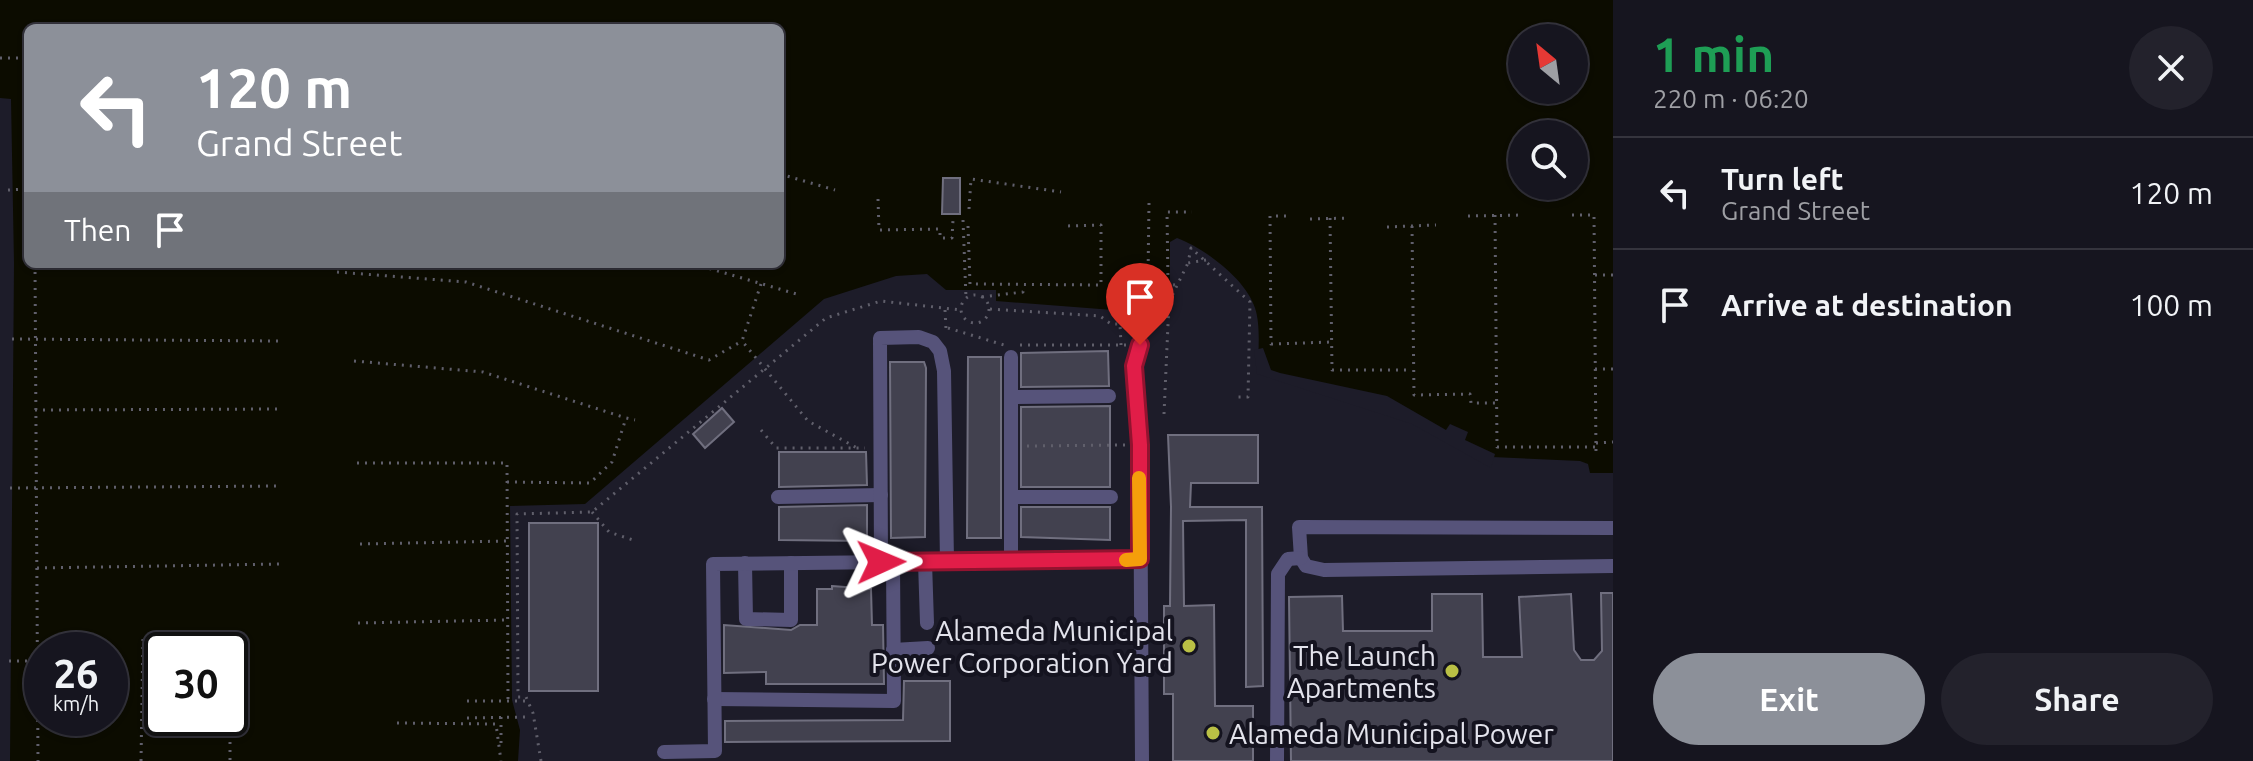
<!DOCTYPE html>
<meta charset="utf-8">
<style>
:root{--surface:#16151f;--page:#23222c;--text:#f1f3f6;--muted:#9e9fa4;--line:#35343d;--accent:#8c9099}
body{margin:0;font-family:Ubuntu,sans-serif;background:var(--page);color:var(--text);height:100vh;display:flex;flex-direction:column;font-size:30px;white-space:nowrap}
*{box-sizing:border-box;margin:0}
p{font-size:26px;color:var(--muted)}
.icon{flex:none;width:44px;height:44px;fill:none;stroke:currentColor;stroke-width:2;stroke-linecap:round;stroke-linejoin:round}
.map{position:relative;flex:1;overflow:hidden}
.sheet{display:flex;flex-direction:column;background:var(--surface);width:640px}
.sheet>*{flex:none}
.top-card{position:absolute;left:24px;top:24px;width:760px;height:244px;border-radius:12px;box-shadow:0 2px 6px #0004,0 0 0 2px var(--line);background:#8c9099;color:#fff;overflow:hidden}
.needle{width:52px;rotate:331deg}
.controls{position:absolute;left:1508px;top:24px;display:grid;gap:16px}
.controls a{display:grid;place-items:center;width:80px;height:80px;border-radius:50%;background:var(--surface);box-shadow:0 2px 6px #0004,0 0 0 2px var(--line);font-size:40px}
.speed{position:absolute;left:24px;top:632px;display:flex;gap:16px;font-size:40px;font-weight:700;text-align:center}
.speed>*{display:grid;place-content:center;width:104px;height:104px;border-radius:50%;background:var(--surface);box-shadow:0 2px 6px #0004,0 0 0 2px var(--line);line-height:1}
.speed small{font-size:20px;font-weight:400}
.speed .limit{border:4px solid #111;border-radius:12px;background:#fff;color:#111}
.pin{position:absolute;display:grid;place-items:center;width:68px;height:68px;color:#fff;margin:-82px -34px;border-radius:50% 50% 50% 0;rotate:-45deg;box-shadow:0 0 8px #0007}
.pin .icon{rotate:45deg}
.me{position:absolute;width:88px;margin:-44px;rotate:89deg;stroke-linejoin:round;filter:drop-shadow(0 0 6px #0008)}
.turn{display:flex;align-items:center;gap:28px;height:168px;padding:0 40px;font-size:36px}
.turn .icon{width:104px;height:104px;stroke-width:2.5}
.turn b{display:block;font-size:56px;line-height:68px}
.then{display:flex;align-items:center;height:76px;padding:0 40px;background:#0003;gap:16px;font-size:30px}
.round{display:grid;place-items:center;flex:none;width:84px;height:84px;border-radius:42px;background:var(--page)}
.head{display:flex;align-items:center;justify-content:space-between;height:136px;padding:0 40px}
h1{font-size:48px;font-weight:700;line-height:60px;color:#1e9e55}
.button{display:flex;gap:16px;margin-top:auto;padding:16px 40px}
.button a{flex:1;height:92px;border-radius:48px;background:var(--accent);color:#fff;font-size:32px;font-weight:700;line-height:92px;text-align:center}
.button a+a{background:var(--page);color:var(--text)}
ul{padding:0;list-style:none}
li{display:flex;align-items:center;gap:24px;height:112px;padding:0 40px;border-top:2px solid var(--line)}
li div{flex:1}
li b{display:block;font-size:30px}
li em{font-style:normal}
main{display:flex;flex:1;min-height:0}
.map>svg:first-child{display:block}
</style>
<main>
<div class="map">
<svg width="1613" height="761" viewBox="0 0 1613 761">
<rect width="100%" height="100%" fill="#1d1c29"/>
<path fill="#0c0c00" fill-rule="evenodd" d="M0 0H1613V473H1590L1588 464 1580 461 1492 457 1491 464 1413 420 1258 371C1258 352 1261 326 1255 308 1246 279 1204 248 1177 238L1170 242V281L1148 277 1131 281 1113 310 996 301V290H946L927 274 896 276 824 299 585 504 510 506 512 700 520 730 518 761H10L14 263 11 99 0 98ZM28 28H780V264H28ZM1522 38H1574V90H1522ZM1522 134H1574V186H1522ZM42 650H110V718H42ZM162 650H230V718H162Z"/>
<polygon fill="#1d1c29" points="1263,348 1271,370 1280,373 1387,396 1446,430 1450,424 1468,432 1465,440 1495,454 1491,468 1412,424 1257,374 1254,350"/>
<g fill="#42414f" stroke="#706f7f" stroke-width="2">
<polygon points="943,178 960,178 960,214 942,214"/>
<polygon points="1108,351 1109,386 1021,387 1021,353"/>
<polygon points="968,357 1001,357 1001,538 967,538"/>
<polygon points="890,362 924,362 926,368 925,537 891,538"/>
<polygon points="1110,406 1110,487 1021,487 1021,407"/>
<polygon points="722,408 734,422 705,448 693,434"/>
<polygon points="1168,435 1258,435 1258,483 1191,483 1190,507 1262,507 1263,686 1246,687 1246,520 1183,521 1184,606 1214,605 1215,706 1253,706 1253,761 1173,761 1173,694 1164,694 1164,606 1170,606 1171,507"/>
<polygon points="779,452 866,452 867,485 779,487"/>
<polygon points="867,505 867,541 779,540 779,507"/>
<polygon points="1021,507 1110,507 1110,540 1021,537"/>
<rect x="529" y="523" width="69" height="168"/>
<polygon points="832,586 871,589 872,625 883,625 884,684 766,684 766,672 724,673 724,625 791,630 800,625 817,625 817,589 832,589"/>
<polygon points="1601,593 1613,593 1613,761 1291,761 1289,597 1342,596 1343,631 1432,631 1432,594 1482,594 1483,657 1522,657 1519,597 1571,594 1574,650 1581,660 1594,660 1602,651"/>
<polygon points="904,681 950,681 950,741 725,742 725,721 903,720"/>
</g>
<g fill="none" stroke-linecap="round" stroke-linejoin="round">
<g stroke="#605f6b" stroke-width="3" stroke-dasharray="2 6" stroke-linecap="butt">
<polyline points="0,58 28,58"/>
<polyline points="780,174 835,190"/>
<polyline points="8,190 28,189"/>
<polyline points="878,199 879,230 940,229 940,238 952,238 953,220"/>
<polyline points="969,209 971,179 1061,192"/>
<polyline points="1495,215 1497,447 1596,447"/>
<polyline points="1572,215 1594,215 1596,454"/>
<polyline points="1286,216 1270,216 1271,344 1332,342"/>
<polyline points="1468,216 1523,215"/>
<polyline points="1330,218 1332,370 1412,370"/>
<polyline points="1310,219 1350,218"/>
<polyline points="963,220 966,298"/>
<polyline points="968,226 970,284 1101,285 1101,225 1065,226"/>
<polyline points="1412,226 1414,395 1470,394 1471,403 1496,403"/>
<polyline points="1387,227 1436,225"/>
<polyline points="1206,260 1188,263 1191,248 1250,302 1248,397 1238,397"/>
<polyline points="35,264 38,761"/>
<polyline points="694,264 800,295"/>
<polyline points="35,268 263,264"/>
<polyline points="337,272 466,282 709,360 742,341"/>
<polyline points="1595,275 1613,275"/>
<polyline points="1148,277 1149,203"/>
<polyline points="761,284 742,341 808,421 857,448"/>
<polyline points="1175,285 1168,284 1167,212 1192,212"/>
<circle cx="975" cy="309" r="14"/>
<polyline points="982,297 1023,292 1024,286"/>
<polyline points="990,309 1100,316 1111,324 1120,324 1121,345"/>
<polyline points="945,310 946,329"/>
<polyline points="948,328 1004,345"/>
<polyline points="12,339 278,341"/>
<polyline points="1020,345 1128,345"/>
<polyline points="354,361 483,372 626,418"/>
<polyline points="1595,369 1613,369"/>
<polyline points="35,410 279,409"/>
<polyline points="1164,414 1169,302 1188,263"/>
<polyline points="761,430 776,448 865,448"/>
<polyline points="1596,443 1613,442"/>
<polyline points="1027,446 1127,445"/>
<polyline points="357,463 507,463 508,699"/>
<polyline points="507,482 590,483 612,462 626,418 635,420"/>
<polyline points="10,488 282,486"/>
<polyline points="592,512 609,532 633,540"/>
<polyline points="360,544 507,541"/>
<polyline points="37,568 282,564"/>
<polyline points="358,623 507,620"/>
<polyline points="229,641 229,650"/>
<polyline points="9,661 37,661"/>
<polyline points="467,701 525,701"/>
<polyline points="501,717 501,749"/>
<polyline points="230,718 230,761"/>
<polyline points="467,718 525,717"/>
<polyline points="397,723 496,724 501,761"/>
<polyline points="141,761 143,637"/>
<polyline points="541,761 533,713 526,697 518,697 517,514 592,512 826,318 881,301 961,310"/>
</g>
<g stroke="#56537a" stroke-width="14">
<polyline points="1140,325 1140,351 1134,366 1140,445 1142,761"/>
<polyline points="1011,397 1109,396"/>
<polyline points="778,497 881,495"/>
<polyline points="1011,497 1111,497"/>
<polyline points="1613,528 1299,527 1301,558 1306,566 1324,570 1613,566"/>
<polyline points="1011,561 1011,357"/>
<polyline points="881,562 880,338 919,337 933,342 940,351 944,371 947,562"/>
<polyline points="925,562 927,623"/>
<polyline points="745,563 746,619 791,620 791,563"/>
<polyline points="893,650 928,648"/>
<polyline points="714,699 894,701 893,562"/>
<polyline points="664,752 715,751 713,564 1140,559"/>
<polyline points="1277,761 1278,574 1288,559 1301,558"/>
</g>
</g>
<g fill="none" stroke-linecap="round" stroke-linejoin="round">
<defs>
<polyline id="route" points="881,562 1140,559 1140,445 1134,366 1140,345"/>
</defs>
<use href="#route" stroke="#92132f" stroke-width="20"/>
<use href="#route" stroke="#e11d48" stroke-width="14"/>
<polyline stroke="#f59e0b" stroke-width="14" points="1126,560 1140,559 1139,478"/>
</g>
<g fill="#bac045" stroke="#14131f" stroke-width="3">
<circle cx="1189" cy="646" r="8"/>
<circle cx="1452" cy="671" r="8"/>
<circle cx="1213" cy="733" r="8"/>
</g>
<g text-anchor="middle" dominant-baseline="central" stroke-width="8" stroke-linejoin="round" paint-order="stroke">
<g font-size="28" fill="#e3e3ec" stroke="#14131f" text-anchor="end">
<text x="1173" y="630">Alameda Municipal<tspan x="1173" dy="32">Power Corporation Yard</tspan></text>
<text x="1436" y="655">The Launch<tspan x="1436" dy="32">Apartments</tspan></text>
<text x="1229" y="733" text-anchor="start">Alameda Municipal Power</text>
</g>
</g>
</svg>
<div class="controls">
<a><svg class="needle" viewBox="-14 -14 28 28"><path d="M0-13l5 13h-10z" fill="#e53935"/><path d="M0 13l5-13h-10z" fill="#9e9fa4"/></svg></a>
<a><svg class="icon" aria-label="search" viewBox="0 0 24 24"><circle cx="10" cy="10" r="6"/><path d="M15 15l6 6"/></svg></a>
</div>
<div class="speed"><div>26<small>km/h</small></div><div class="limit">30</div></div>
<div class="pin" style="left:1140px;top:345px;background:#d93025"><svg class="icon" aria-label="arrive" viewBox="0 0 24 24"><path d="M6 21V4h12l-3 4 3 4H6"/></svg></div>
<svg class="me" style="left:881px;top:562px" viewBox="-20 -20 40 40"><path d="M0-17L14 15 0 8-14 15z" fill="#e11d48" stroke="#fff" stroke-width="4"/></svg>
<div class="top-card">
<div class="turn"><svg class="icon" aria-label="left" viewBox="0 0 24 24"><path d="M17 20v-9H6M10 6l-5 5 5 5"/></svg><div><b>120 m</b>Grand Street</div></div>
<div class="then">Then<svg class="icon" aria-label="arrive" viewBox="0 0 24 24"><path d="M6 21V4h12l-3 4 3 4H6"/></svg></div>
</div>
</div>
<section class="sheet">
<div class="head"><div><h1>1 min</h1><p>220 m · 06:20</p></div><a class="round"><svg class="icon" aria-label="close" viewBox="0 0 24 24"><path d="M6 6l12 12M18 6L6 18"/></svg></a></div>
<ul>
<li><svg class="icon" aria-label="left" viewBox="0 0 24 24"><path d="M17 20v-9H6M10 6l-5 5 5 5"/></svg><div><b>Turn left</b><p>Grand Street</p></div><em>120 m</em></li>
<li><svg class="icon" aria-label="arrive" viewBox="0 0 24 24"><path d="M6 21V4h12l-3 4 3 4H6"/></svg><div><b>Arrive at destination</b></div><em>100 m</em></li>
</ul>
<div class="button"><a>Exit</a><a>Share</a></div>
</section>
</main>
